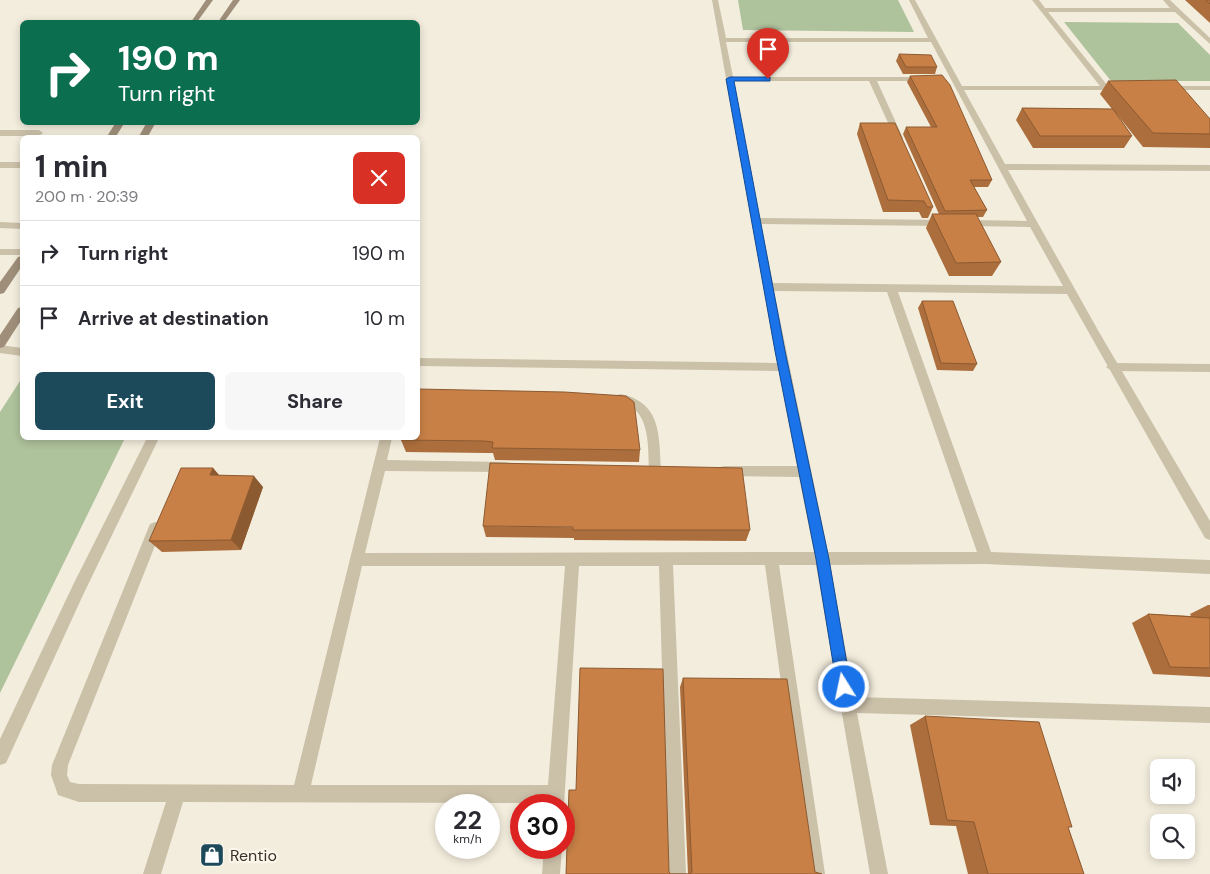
<!DOCTYPE html>
<meta charset="utf-8">
<style>
:root{--surface:#fff;--page:#f7f7f7;--text:#2b2b33;--muted:#7c7c81;--line:#e1e1e2;--accent:#1d4a5b}
body{margin:0;font-family:"DM Sans",sans-serif;background:var(--page);color:var(--text);height:100vh;display:flex;flex-direction:column;font-size:19px;white-space:nowrap}
*{box-sizing:border-box;margin:0}
p{font-size:16px;color:var(--muted)}
.icon{flex:none;width:28px;height:28px;fill:none;stroke:currentColor;stroke-width:2;stroke-linecap:round;stroke-linejoin:round}
.map{position:relative;flex:1;overflow:hidden}
.side{position:absolute;left:20px;top:135px;width:400px;height:305px;display:flex;flex-direction:column;background:var(--surface);border-radius:8px;box-shadow:0 2px 8px #0003}
.side>*{flex:none}
.top-card{position:absolute;left:20px;top:20px;width:400px;height:105px;border-radius:8px;box-shadow:0 2px 8px #0003;background:#0b6e4f;color:#fff;overflow:hidden}
.controls{position:absolute;left:1150px;top:759px;display:grid;gap:10px}
.controls a{display:grid;place-items:center;width:45px;height:45px;border-radius:8px;background:var(--surface);box-shadow:0 2px 8px #0003;font-size:25px}
.speed{position:absolute;left:435px;top:794px;display:flex;gap:10px;font-size:25px;font-weight:700;text-align:center}
.speed>*{display:grid;place-content:center;width:65px;height:65px;border-radius:50%;background:var(--surface);box-shadow:0 2px 8px #0003;line-height:1}
.speed small{font-size:12px;font-weight:400}
.speed .limit{border:8px solid #d22;background:#fff;color:#111}
.pin{position:absolute;display:grid;place-items:center;width:42px;height:42px;color:#fff;margin:-51px -21px;border-radius:50% 50% 50% 0;rotate:-45deg;box-shadow:0 0 5px #0007}
.pin .icon{rotate:45deg}
.me{position:absolute;width:55px;margin:-28px;rotate:350deg;stroke-linejoin:round;filter:drop-shadow(0 0 4px #0008)}
.turn{display:flex;align-items:center;gap:18px;height:105px;padding:0 15px;font-size:22px}
.turn .icon{width:65px;height:65px;stroke-width:2.5}
.turn b{display:block;font-size:35px;line-height:42px}
.round{display:grid;place-items:center;flex:none;width:52px;height:52px;border-radius:8px;background:var(--page)}
.summary{display:flex;align-items:center;justify-content:space-between;height:85px;padding:0 15px}
h1{font-size:30px;font-weight:700;line-height:38px}
.action{display:flex;gap:10px;margin-top:auto;padding:10px 15px}
.action a{flex:1;height:58px;border-radius:8px;background:var(--accent);color:#fff;font-size:20px;font-weight:700;line-height:58px;text-align:center}
.action a+a{background:var(--page);color:var(--text)}
ul{padding:0;list-style:none}
li{display:flex;align-items:center;gap:15px;height:65px;padding:0 15px;border-top:1px solid var(--line)}
li div{flex:1}
li b{display:block;font-size:19px}
li em{font-style:normal}
.map>svg:first-child{display:block}
</style>
<div class="map">
<svg width="1210" height="874" viewBox="0 0 1210 874">
<rect width="100%" height="100%" fill="#f3eddd"/>
<g fill="#aec29c">
<polygon points="738,0 898,0 914,32 743,30"/>
<polygon points="1064,22 1178,23 1210,55 1210,81 1111,81"/>
<polygon points="20,381 22,381 22,438 125,438 0,693 0,412"/>
</g>
<g fill="none" stroke-linecap="round" stroke-linejoin="round">
<g fill="#cbc0a8" fill-rule="evenodd">
<rect x="0" y="162" width="22" height="6"/>
<polygon points="0,222 22,223 22,229 0,228"/>
<rect x="0" y="249" width="22" height="6"/>
<polygon points="1112,363 1210,364 1210,372 1112,371 1106,367"/>
</g>
<g fill="#cbc0a8" fill-rule="evenodd">
<path d="M712 0H718L726 38H928L909 0H915L962 86H1100L1032 0H1039L1045 8H1170L1163 0H1170L1210 38V44L1175 12H1048L1108 86H1123V90H964L1005 164 1210 165V171L1008 170 1099 332 1210 521V540L1205 538 1067 294 898 292 991 552 1210 560V574L986 564 830 565 854 697 1210 707V723L857 713 888 874H870L816 565H779L825 874H807L765 565H673L686 874H668L659 566H579L564 805H546L547 803 183 802 161 874H143L166 802H79L58 795 51 775 52 765 150 524 155 522 160 524 162 528 68 765 67 775 70 782 79 784 294 785 380 438H392L387 460 505 462 510 463 511 467 510 471 505 472 385 471 365 553 814 552 799 477 725 476 720 475 719 471 720 467 725 466H797L779 371 418 366V358L777 363ZM726 42H931L1027 221 965 220 960 223 965 226 1030 227 1063 286 773 283 761 224 945 226 950 223 945 220 759 218 734 81H869L895 138 899 141 903 138 877 81H925L929 79 925 77H733ZM774 291 887 292 977 552H828ZM362 566H565L548 785H311Z"/>
<rect x="1165" y="86" width="45" height="4"/>
<polygon points="0,130 39,130 43,133 39,136 0,136"/>
<polygon points="0,345 22,348 22,356 0,353"/>
<path d="M620 394C661 402 659 434 661 469L660 473 655 474 650 473 649 469C648 450 650 418 631 407 626 404 621 404 616 402L614 399 616 396Z"/>
<polygon points="147,438 159,438 83,595 6,763 0,765 0,739 73,585"/>
<polygon points="544,848 562,848 560,874 542,874"/>
</g>
<g fill="#9f8f7a" fill-rule="evenodd">
<polygon points="206,0 213,0 197,22 191,22"/>
<polygon points="233,0 240,0 224,22 218,22"/>
<polygon points="116,122 125,122 115,138 106,138"/>
<polygon points="147,122 156,122 147,138 138,138"/>
<polygon points="22,256 22,266 4,293 0,294 0,282 18,257"/>
<polygon points="22,307 22,319 4,347 0,348 0,335 18,308"/>
</g>
</g>
<g fill="#ac6e3c">
<polygon points="1185,0 1210,0 1210,23"/>
<polygon points="899,54 937,67 935,74 903,74 896,61"/>
<polygon points="910,76 992,180 988,187 974,187 987,210 983,217 977,217 1001,262 992,276 949,276 926,228 932,214 939,214 903,134 906,127 931,127 907,82"/>
<polygon points="1108,81 1210,119 1210,148 1143,147 1116,113 1132,136 1124,148 1033,148 1016,120 1022,108 1112,109 1100,94"/>
<polygon points="860,123 933,207 928,218 922,218 919,212 883,212 857,134"/>
<polygon points="922,301 977,364 973,371 937,370 918,308"/>
<polygon points="418,389 640,450 639,462 495,460 493,453 487,453 406,452 401,440"/>
<polygon points="213,468 219,475 263,487 241,550 162,552 149,541"/>
<polygon points="483,526 750,530 746,541 574,540 574,538 486,537"/>
<polygon points="1208,605 1210,605 1210,677 1153,674 1132,623 1148,614 1191,616 1190,614"/>
<polygon points="683,678 815,872 822,874 566,874 576,790 671,874 688,874 680,687"/>
<polygon points="925,716 1072,827 1068,827 1084,874 968,874 956,826 930,825 910,725"/>
</g>
<g fill="#8c5a31">
<polygon points="213,468 223,480 210,475"/>
<polygon points="254,476 263,487 241,550 231,540"/>
</g>
<g fill="#c88046" stroke="#8c5a31">
<polygon points="1206,0 1210,0 1210,4"/>
<polygon points="899,54 931,55 937,67 906,67"/>
<polygon points="942,75 950,85 992,180 970,180 987,210 945,211 906,127 937,127 910,76"/>
<polygon points="1176,80 1210,119 1210,134 1153,133 1108,81"/>
<polygon points="1022,108 1113,109 1132,136 1040,136"/>
<polygon points="860,123 895,123 933,207 927,207 924,201 888,200"/>
<polygon points="932,214 976,214 1001,262 956,263"/>
<polygon points="922,301 953,301 977,364 941,363"/>
<polygon points="418,389 564,392 626,396 634,402 640,450 492,448 493,442 484,441 401,440 401,438 418,438"/>
<polygon points="490,463 742,468 750,530 573,530 573,527 483,526"/>
<polygon points="181,468 213,468 210,475 254,476 231,540 149,541"/>
<polygon points="1148,614 1210,618 1210,668 1170,667"/>
<polygon points="580,668 663,669 669,872 671,874 690,874 692,872 683,678 787,679 815,872 822,874 566,874 569,790 576,790"/>
<polygon points="925,716 1039,722 1072,827 1068,827 1084,874 988,874 974,822 947,820"/>
</g>
<polygon fill="#1a73e8" stroke="#114b97" points="768,77 770,77 770,81 734,81 785,351 829,559 851,687 849,692 844,694 839,692 837,687 816,559 775,351 726,79 730,77"/>
<defs>
<symbol id="shop-square" viewBox="-11 -11 22 22"><rect x="-9" y="-9" width="18" height="18" rx="4" fill="#1d4a5b" stroke="#faf6ea"/><path d="M-5-2.5h2.3a2.7 3.5 0 0 1 5.4 0H5L5.5 6h-11ZM-1.5-2.5h3a1.5 2.3 0 0 0-3 0Z" fill="#fff"/></symbol>
</defs>
<g fill-rule="evenodd">
<use href="#shop-square" x="198" y="841" width="28" height="28"/>
</g>
<g text-anchor="middle" dominant-baseline="central" stroke-width="4.5" stroke-linejoin="round" paint-order="stroke">
<g font-size="16" fill="#383129" stroke="#faf6ea" text-anchor="start">
<text x="230" y="855">Rentio</text>
</g>
</g>
</svg>
<div class="controls">
<a><svg class="icon" aria-label="sound" viewBox="0 0 24 24"><path d="M4 9h4l5-4v14l-5-4H4zM17 9q2 3 0 6"/></svg></a>
<a><svg class="icon" aria-label="search" viewBox="0 0 24 24"><circle cx="10" cy="10" r="6"/><path d="M15 15l6 6"/></svg></a>
</div>
<div class="speed"><div>22<small>km/h</small></div><div class="limit">30</div></div>
<div class="pin" style="left:768px;top:79px;background:#d93025"><svg class="icon" aria-label="arrive" viewBox="0 0 24 24"><path d="M6 21V4h12l-3 4 3 4H6"/></svg></div>
<svg class="me" style="left:844px;top:687px" viewBox="-20 -20 40 40"><circle r="17" fill="#1a73e8" stroke="#fff" stroke-width="3"/><path d="M0-11L8 9 0 5-8 9z" fill="#fff"/></svg>
<div class="top-card">
<div class="turn"><svg class="icon" aria-label="right" viewBox="0 0 24 24"><path d="M7 20v-9h11M14 6l5 5-5 5"/></svg><div><b>190 m</b>Turn right</div></div>
</div>
<section class="side">
<div class="summary"><div><h1>1 min</h1><p>200 m · 20:39</p></div><a class="round" style="background:#d93025;color:#fff"><svg class="icon" aria-label="close" viewBox="0 0 24 24"><path d="M6 6l12 12M18 6L6 18"/></svg></a></div>
<ul>
<li><svg class="icon" aria-label="right" viewBox="0 0 24 24"><path d="M7 20v-9h11M14 6l5 5-5 5"/></svg><div><b>Turn right</b></div><em>190 m</em></li>
<li><svg class="icon" aria-label="arrive" viewBox="0 0 24 24"><path d="M6 21V4h12l-3 4 3 4H6"/></svg><div><b>Arrive at destination</b></div><em>10 m</em></li>
</ul>
<div class="action"><a>Exit</a><a>Share</a></div>
</section>
</div>
